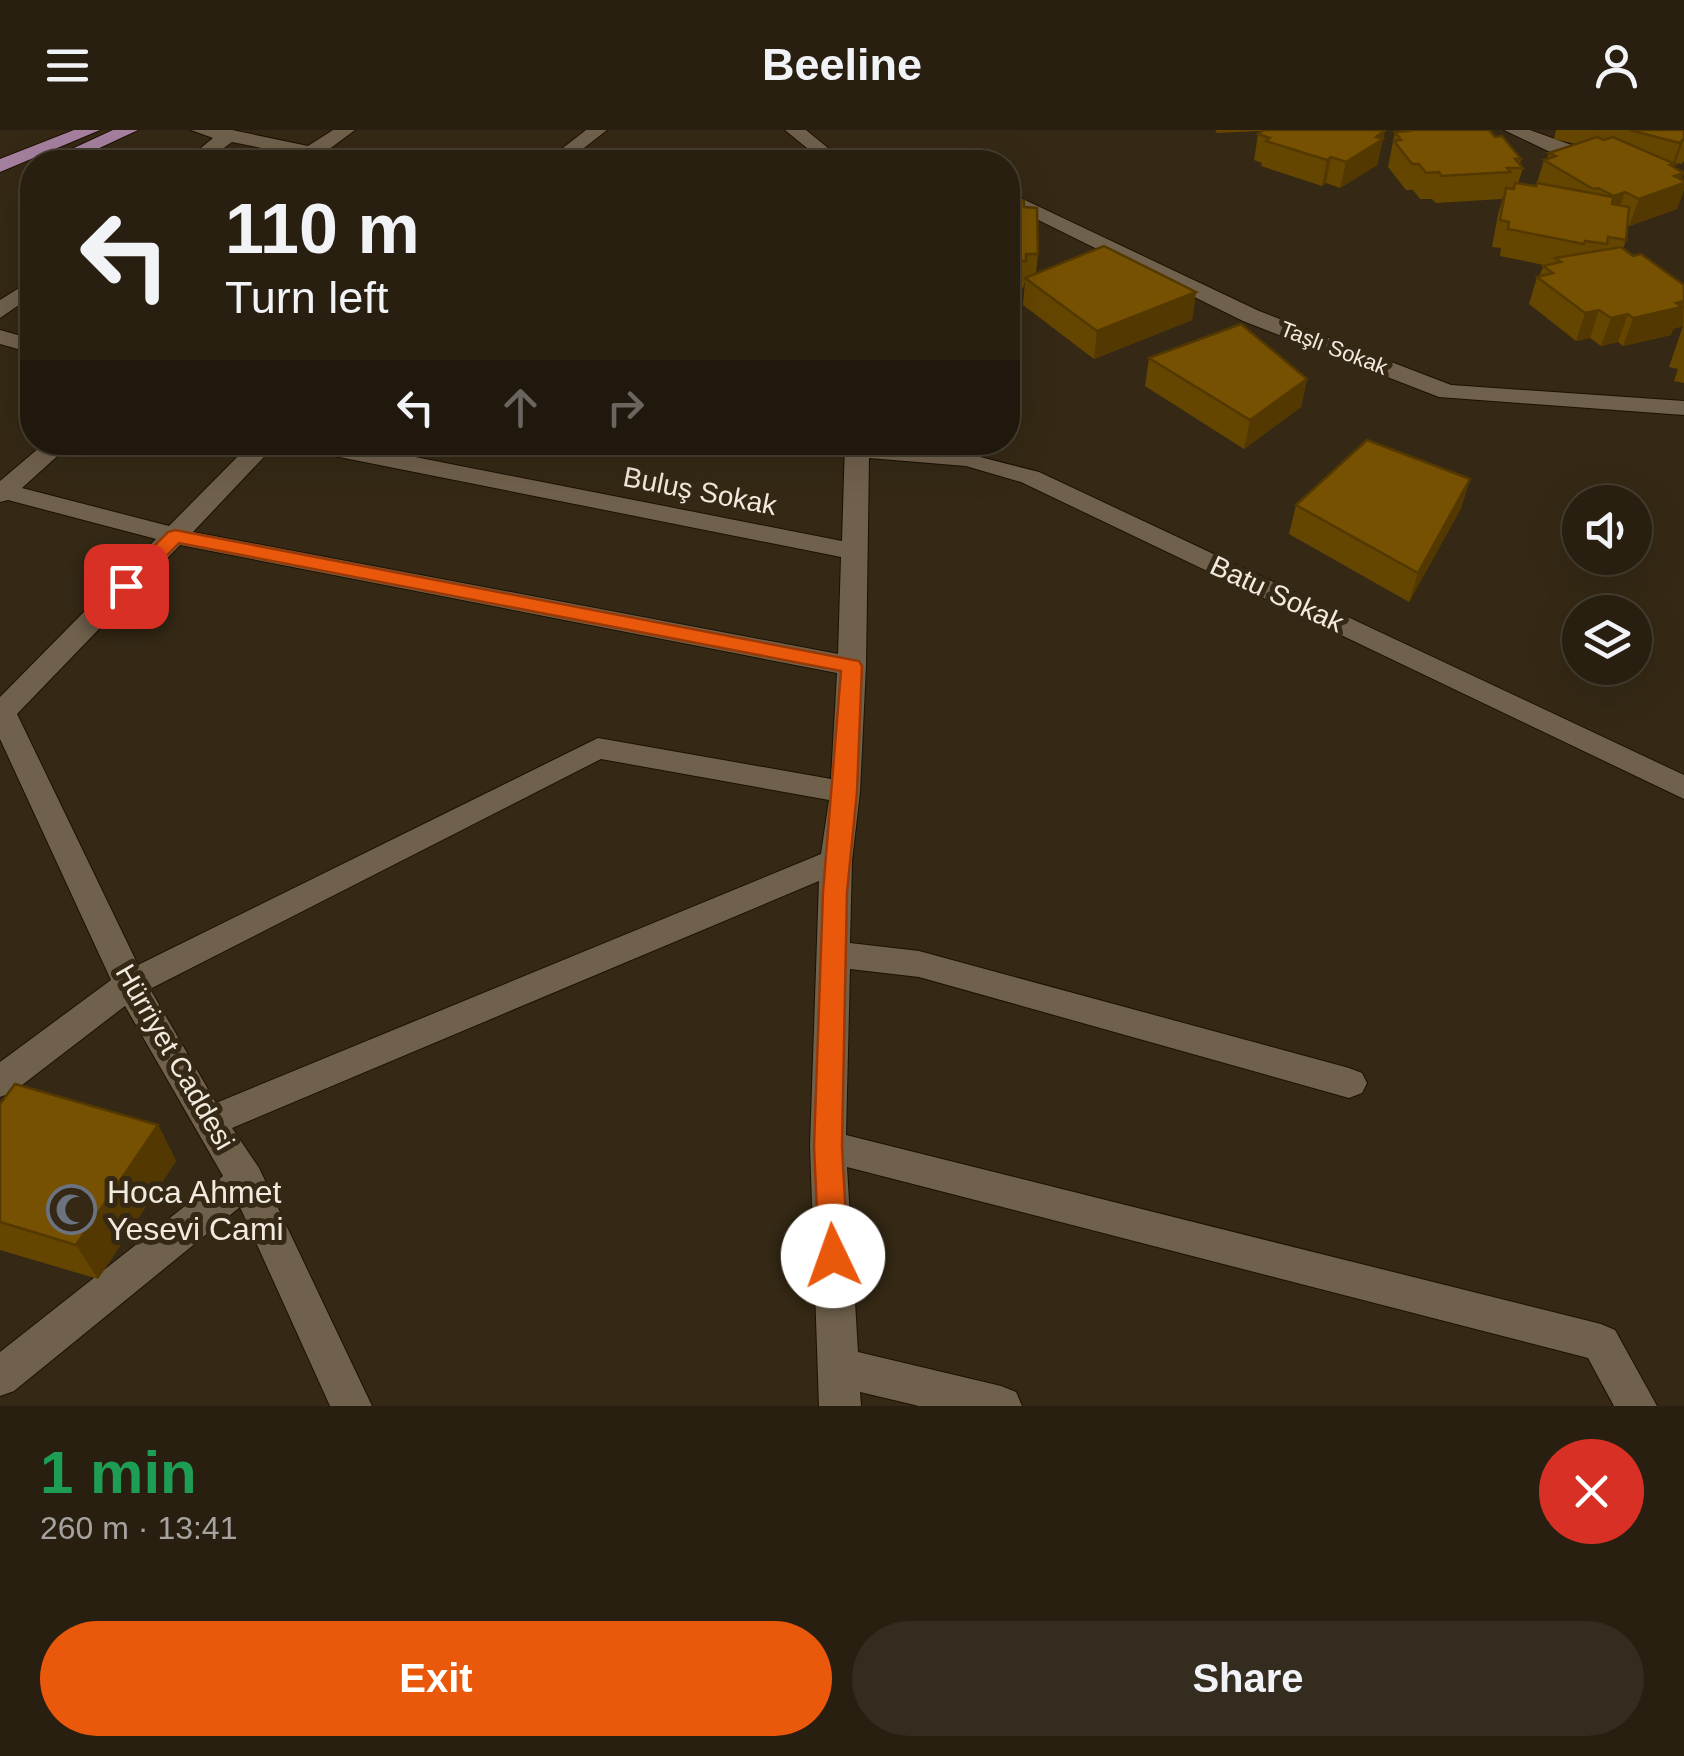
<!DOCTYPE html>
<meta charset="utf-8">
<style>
:root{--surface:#281f10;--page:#342c1e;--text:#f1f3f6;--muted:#a5a29f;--line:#443d30;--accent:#ea580c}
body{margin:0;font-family:Helvetica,sans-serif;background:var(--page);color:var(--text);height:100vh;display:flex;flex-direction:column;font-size:38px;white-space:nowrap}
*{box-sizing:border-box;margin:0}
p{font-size:32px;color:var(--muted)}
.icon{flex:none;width:55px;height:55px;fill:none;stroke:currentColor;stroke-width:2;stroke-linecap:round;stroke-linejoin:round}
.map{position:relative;height:1276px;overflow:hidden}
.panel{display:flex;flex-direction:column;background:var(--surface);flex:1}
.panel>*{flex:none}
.banner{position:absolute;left:20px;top:20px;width:1000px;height:305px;border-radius:40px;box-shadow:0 10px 40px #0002,0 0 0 2px var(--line);background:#281f10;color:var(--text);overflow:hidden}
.tools{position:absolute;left:1562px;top:355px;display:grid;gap:20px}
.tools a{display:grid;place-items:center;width:90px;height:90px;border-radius:50%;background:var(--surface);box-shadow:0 10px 40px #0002,0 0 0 2px var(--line);font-size:50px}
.pin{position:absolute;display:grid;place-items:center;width:85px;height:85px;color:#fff;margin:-42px;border-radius:20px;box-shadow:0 5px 15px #0006}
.me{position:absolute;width:110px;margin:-55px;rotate:357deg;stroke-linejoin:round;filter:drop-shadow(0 0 8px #0008)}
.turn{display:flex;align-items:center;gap:35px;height:210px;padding:0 40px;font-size:45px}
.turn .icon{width:130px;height:130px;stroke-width:2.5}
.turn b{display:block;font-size:70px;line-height:85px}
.lanes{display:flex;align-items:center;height:95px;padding:0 40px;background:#0003;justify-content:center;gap:50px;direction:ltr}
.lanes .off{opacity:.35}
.round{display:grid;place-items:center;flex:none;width:105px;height:105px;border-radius:52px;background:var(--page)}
.headline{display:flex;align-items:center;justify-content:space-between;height:170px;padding:0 40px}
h1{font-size:60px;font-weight:700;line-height:75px;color:#1e9e55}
.primary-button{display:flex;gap:20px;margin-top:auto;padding:20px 40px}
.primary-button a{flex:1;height:115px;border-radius:60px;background:var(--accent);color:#fff;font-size:40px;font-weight:700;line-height:115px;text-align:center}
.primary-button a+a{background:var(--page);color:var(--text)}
header{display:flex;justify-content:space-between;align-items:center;height:130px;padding:0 40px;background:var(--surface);font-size:45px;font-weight:700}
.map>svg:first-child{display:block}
</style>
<header><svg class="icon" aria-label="menu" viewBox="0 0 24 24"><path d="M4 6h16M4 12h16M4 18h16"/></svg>Beeline<svg class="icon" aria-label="person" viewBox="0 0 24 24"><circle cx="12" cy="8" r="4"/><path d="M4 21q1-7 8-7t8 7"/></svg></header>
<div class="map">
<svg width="1684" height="1276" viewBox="0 0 1684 1276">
<rect width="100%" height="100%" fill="#352915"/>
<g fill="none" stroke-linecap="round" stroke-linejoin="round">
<defs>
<g id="minor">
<polygon points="191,0 232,0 308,16 333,0 355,0 328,20 365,28 368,32 332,32 232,12 205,32 184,32 213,8"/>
<polygon points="586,0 607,0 566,32 545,32"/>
<polygon points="785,0 806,0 845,32 824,32"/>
<polygon points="1504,0 1530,0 1610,29 1600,35 1548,21"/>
<polygon points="1008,62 1259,181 1451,255 1684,271 1684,285 1439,267 1243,191 1008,75"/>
<polygon points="32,150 32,166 0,188 0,170"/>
<polygon points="0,200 32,209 32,223 0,214"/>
<path d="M46 312H73L22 358 169 396 252 312H278L193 402 838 524 841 427 299 319 287 312H339L842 411 845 312 945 318 1039 342 1684 645V669L1021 352 966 336 869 328 866 536 860 662 852 731 850 813 919 821 1349 938 1362 943 1367 953 1362 963 1349 968 919 847 850 839 846 1005 1601 1194 1615 1200 1657 1276H1614L1588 1228 847 1037 858 1222 1001 1256 1016 1262 1022 1276H919L860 1262 861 1276H819L810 1016 819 751 232 998 259 1038 372 1276H330L240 1077 14 1261 0 1266V1222L223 1046 125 876 13 962 0 967V932L111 850 0 609V567L156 409 8 370 0 372V351ZM180 415 837 543 831 649 598 608 138 835 17 584ZM601 629 829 670 821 724 216 973 150 859Z"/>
</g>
<g id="major">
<polygon points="74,0 100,0 0,42 0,29"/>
<polygon points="113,0 138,0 78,28 71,30 61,24"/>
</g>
</defs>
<use href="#minor" stroke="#1d1101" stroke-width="2"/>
<use href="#major" stroke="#1d1101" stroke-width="2"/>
<use href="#minor" fill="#70614c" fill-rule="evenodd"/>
<use href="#major" fill="#a5809f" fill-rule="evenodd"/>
</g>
<g fill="#654601">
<polygon points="1215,0 1385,0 1377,35 1340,58 1326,53 1322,56 1261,36 1262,33 1254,30 1258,4 1260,1 1217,3"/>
<polygon points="1403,0 1489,0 1521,29 1520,34 1523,38 1518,53 1536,56 1544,30 1547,29 1549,23 1576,14 1554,9 1556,0 1684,0 1684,31 1682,34 1675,33 1674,37 1684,51 1684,59 1677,79 1629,96 1627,95 1626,110 1623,119 1684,155 1684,253 1674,251 1678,239 1669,237 1683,196 1673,199 1671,205 1623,216 1618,212 1601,216 1590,208 1576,211 1529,174 1537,147 1539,146 1544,135 1500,126 1501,118 1492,117 1498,84 1504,65 1502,69 1436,73 1432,69 1420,69 1413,60 1406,60 1388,37 1395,2 1403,2"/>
<polygon points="1008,70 1024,77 1038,124 1036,143 1196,162 1192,190 1094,229 1023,175 1025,151 1023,158 1008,158"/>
<polygon points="1149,228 1307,249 1301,277 1244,319 1145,256"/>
<polygon points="1470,349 1461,378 1409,472 1289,404 1296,375"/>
<polygon points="0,974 158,995 176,1031 98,1149 0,1120"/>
</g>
<g fill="#533901">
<polygon points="1385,0 1377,35 1340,58 1346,32"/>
<polygon points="1684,8 1666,60 1674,46 1684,43 1681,54 1684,53 1684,59 1677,79 1629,96 1639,69 1672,35 1680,13"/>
<polygon points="1331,27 1326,53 1322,56 1327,30"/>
<polygon points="1625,62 1616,89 1605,92 1614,66"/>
<polygon points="1196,162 1192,190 1094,229 1097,201"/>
<polygon points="1684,163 1683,196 1673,199 1671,205 1623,216 1633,188"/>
<polygon points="1599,180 1590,208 1576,211 1585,183"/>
<polygon points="1628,184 1618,212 1601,216 1611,188"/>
<polygon points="1307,249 1301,277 1244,319 1250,290"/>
<polygon points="1470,349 1461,378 1409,472 1418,443"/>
<polygon points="158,995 176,1031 98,1149 76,1115"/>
</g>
<g fill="#765101" stroke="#533901" stroke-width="2.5">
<polygon points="1264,0 1385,0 1376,7 1383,9 1346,32 1331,27 1327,30 1266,11 1270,8 1258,4"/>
<polygon points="1408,0 1489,0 1495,7 1502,6 1521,29 1515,29 1523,38 1507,38 1510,42 1442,46 1439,42 1426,43 1419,34 1412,34 1394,11 1401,10 1395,2 1409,1"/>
<polygon points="1629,0 1684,0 1684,8 1680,13"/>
<polygon points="1597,7 1604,10 1613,7 1675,34 1670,35 1684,43 1674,46 1684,51 1684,53 1639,69 1625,62 1614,66 1598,58 1593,59 1544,30 1556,26 1549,23"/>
<polygon points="1515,53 1536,56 1537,53 1613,67 1612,74 1629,77 1626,110 1608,107 1607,114 1585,111 1584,114 1508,99 1509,92 1500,90 1506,58 1514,59"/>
<polygon points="1008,70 1024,70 1024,77 1037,78 1038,124 1026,124 1026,131 1008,130"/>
<polygon points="1104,116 1196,162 1097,201 1025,148"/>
<polygon points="1621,117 1633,126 1641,124 1684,155 1684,171 1676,173 1682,177 1633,188 1628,184 1611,188 1599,180 1585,183 1537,147 1553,143 1543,136 1561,132 1555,128"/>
<polygon points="1241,194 1307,249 1250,290 1149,228"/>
<polygon points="1367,310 1470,349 1418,443 1296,375"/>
<polygon points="15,954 158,995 76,1115 0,1092 0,974"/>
</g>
<polygon fill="#ea580c" stroke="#983908" stroke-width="2.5" points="175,400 859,531 862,536 857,662 847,762 842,1016 848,1126 844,1136 833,1140 823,1136 819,1126 814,1016 823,762 841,541 179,413 133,460 119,460 119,451 168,402"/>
<defs>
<symbol id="mosque-ring" viewBox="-11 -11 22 22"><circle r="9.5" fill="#352915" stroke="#6b7280" stroke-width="1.5"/><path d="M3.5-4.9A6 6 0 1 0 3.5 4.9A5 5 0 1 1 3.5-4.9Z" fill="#6b7280"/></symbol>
</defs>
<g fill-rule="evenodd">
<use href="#mosque-ring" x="44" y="1052" width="55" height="55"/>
</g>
<g text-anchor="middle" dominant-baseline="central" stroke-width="10" stroke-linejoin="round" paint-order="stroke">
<g font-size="22" fill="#f2eade" stroke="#352915">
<text transform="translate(1334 218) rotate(21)">Taşlı Sokak</text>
</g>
<g font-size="28" fill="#f2eade" stroke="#352915">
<text transform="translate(700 361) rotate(11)">Buluş Sokak</text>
<text transform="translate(1277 464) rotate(25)">Batu Sokak</text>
<text transform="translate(175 927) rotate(60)">Hürriyet Caddesi</text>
</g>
<g font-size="32" fill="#f2eade" stroke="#352915" text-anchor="start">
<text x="107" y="1062">Hoca Ahmet<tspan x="107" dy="37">Yesevi Cami</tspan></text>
</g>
</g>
</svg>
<div class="tools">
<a><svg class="icon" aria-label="sound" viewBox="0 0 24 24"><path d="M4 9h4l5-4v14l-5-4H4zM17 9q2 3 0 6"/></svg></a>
<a><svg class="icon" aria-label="layers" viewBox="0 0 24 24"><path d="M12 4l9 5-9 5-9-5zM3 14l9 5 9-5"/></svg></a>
</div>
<div class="pin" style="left:126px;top:456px;background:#d93025"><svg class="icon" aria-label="arrive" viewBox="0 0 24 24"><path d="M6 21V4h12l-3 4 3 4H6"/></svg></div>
<svg class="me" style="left:833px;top:1126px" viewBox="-20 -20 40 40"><circle r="19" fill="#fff"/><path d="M0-13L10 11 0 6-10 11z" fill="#ea580c"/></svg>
<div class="banner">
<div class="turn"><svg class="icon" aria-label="left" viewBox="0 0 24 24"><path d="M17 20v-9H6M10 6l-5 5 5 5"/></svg><div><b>110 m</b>Turn left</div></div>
<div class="lanes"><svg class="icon" aria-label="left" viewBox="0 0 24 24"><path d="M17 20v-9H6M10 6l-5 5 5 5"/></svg><svg class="icon off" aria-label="ahead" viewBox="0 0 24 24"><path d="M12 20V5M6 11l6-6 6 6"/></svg><svg class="icon off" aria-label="right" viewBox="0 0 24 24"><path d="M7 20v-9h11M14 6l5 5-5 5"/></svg></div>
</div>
</div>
<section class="panel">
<div class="headline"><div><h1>1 min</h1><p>260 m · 13:41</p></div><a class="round" style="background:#d93025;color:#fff"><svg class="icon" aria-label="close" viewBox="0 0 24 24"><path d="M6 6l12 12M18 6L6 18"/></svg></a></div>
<div class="primary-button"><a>Exit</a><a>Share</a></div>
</section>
